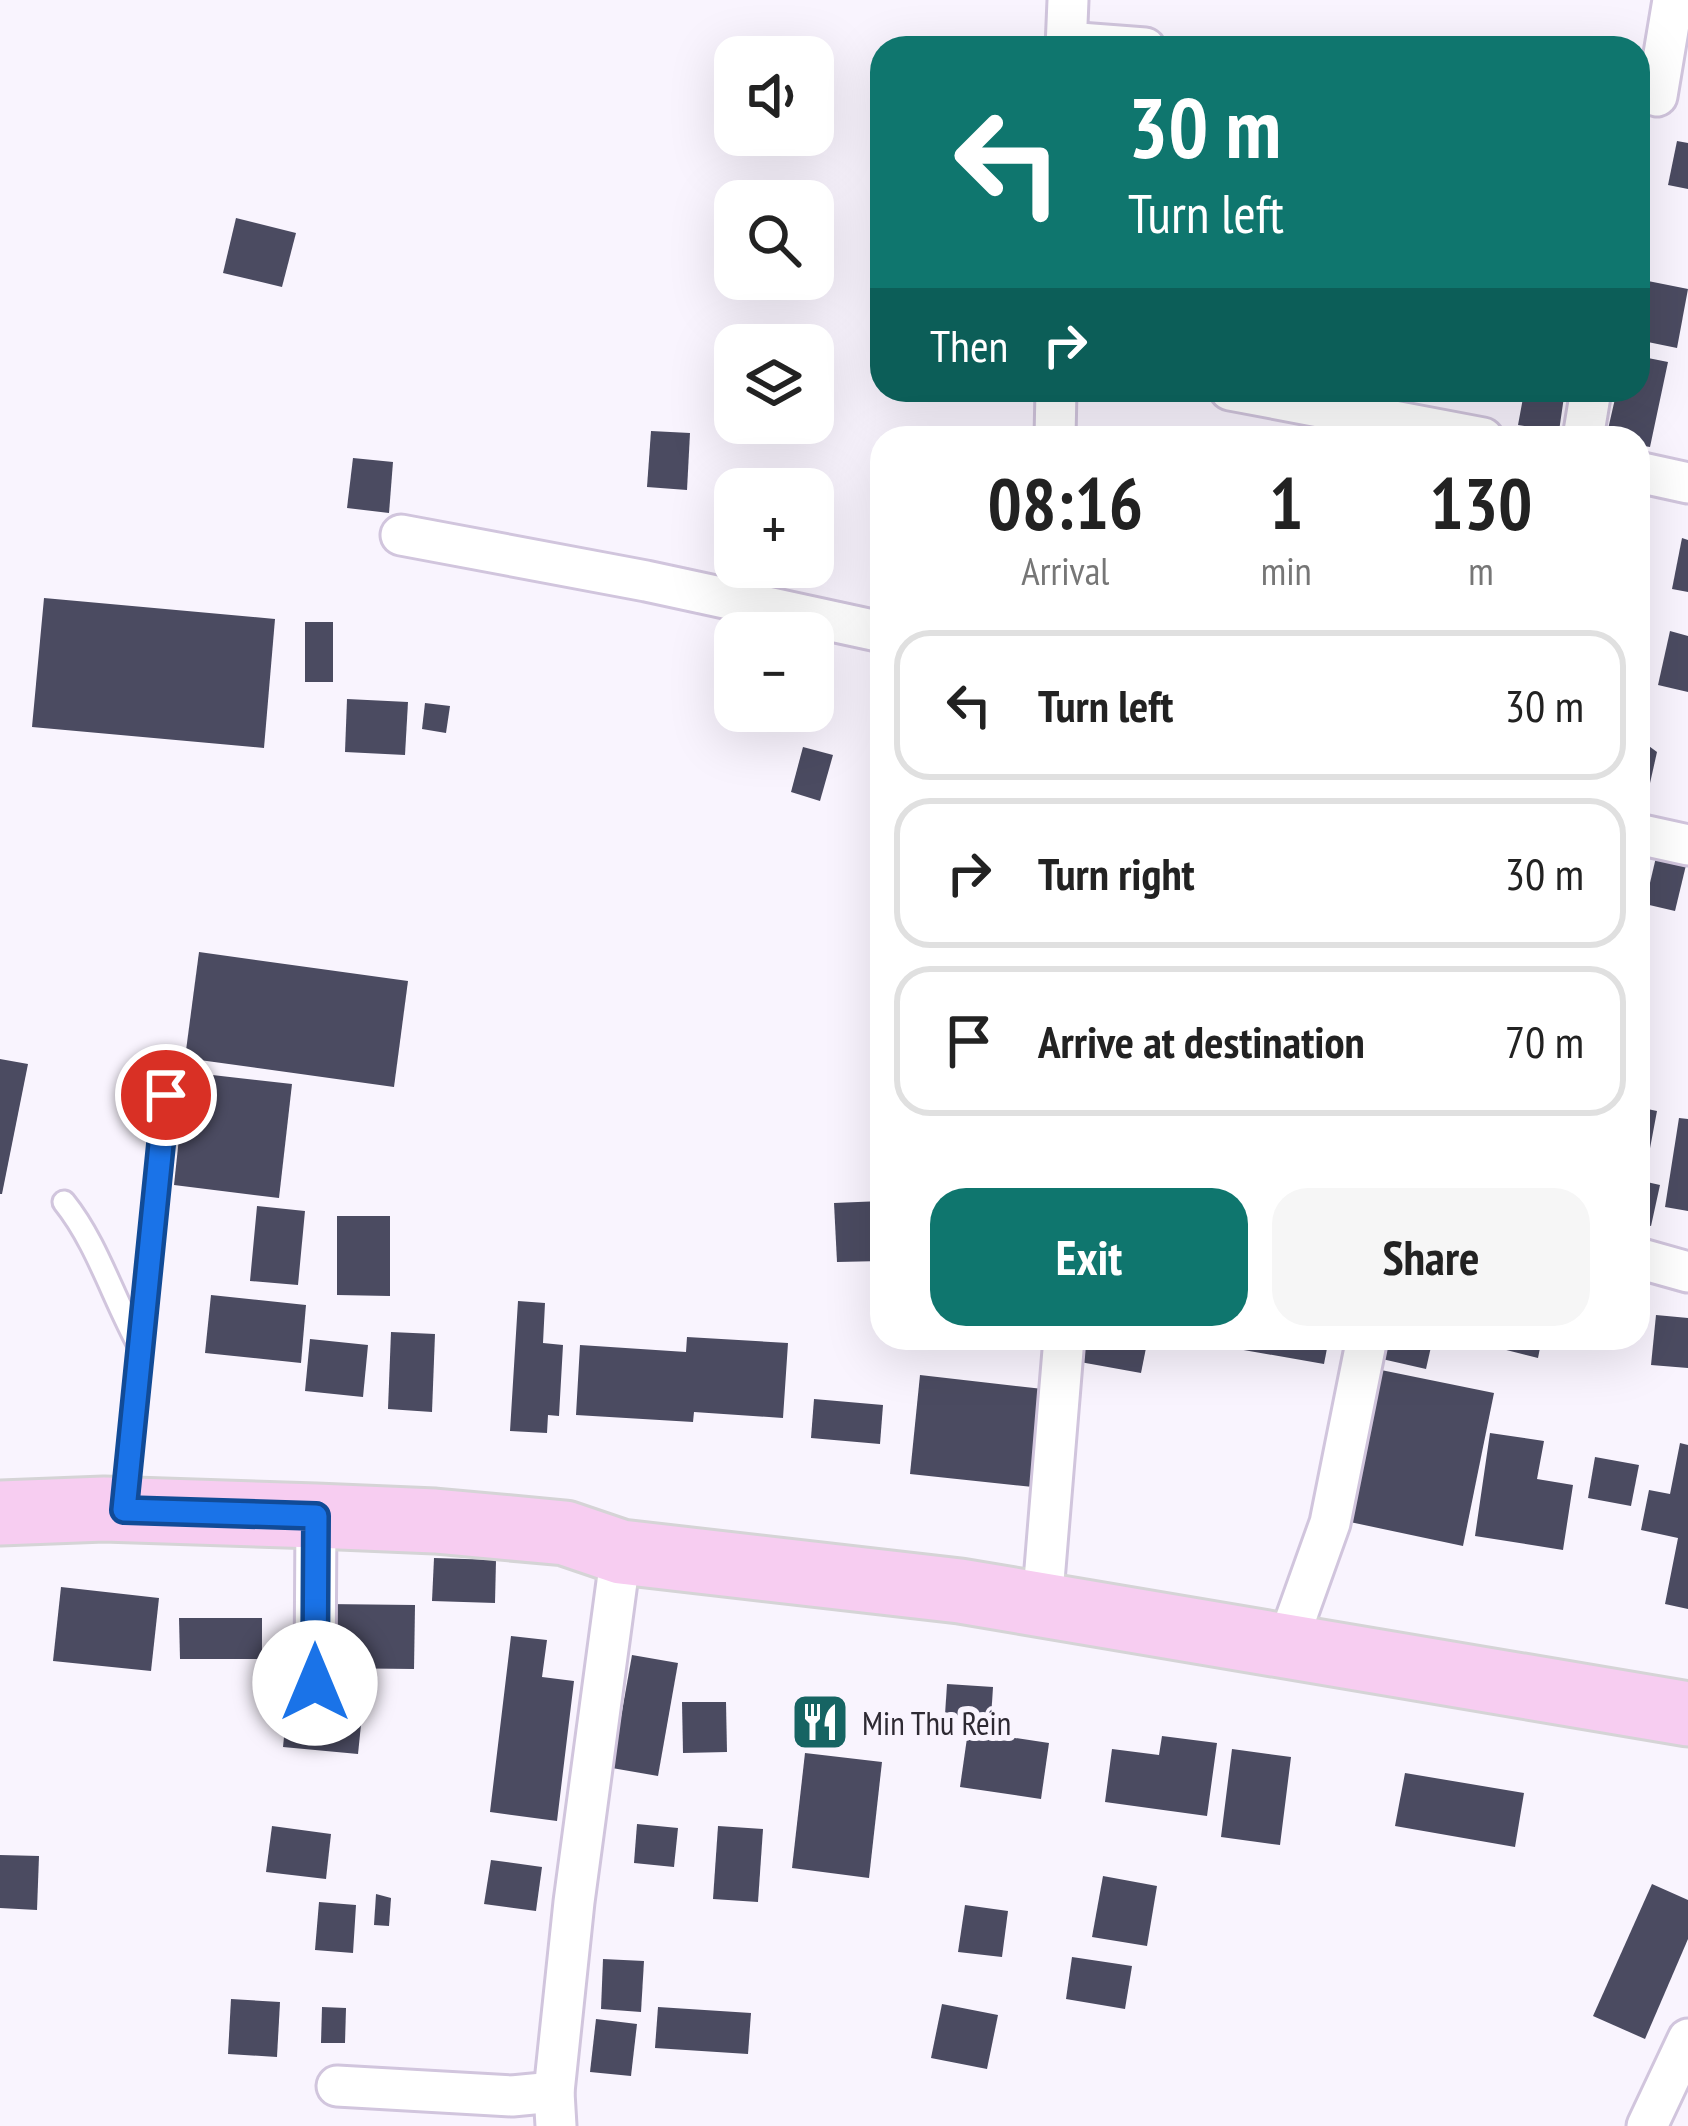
<!DOCTYPE html>
<meta charset="utf-8">
<style>
:root{--surface:#fff;--page:#f6f6f6;--text:#222;--muted:#767676;--line:#e0e0e0;--accent:#0f766e}
body{margin:0;font-family:"PT Sans Narrow",sans-serif;background:var(--page);color:var(--text);height:100vh;display:flex;flex-direction:column;font-size:45px;white-space:nowrap}
*{box-sizing:border-box;margin:0}
p{font-size:39px;color:var(--muted)}
.icon{flex:none;width:66px;height:66px;fill:none;stroke:currentColor;stroke-width:2;stroke-linecap:round;stroke-linejoin:round}
.map{position:relative;flex:1;overflow:hidden}
.sheet{position:absolute;left:870px;top:426px;width:780px;height:924px;display:flex;flex-direction:column;background:var(--surface);border-radius:36px;box-shadow:0 12px 48px #0002}
.sheet>*{flex:none}
.top-card{position:absolute;left:870px;top:36px;width:780px;height:366px;border-radius:36px;box-shadow:0 12px 48px #0002;background:#0f766e;color:#fff;overflow:hidden}
.buttons{position:absolute;left:714px;top:36px;display:grid;gap:24px}
.buttons a{display:grid;place-items:center;width:120px;height:120px;border-radius:24px;background:var(--surface);box-shadow:0 12px 48px #0002;font-size:60px}
.pin{position:absolute;display:grid;place-items:center;width:102px;height:102px;color:#fff;margin:-51px;border:6px solid #fff;border-radius:50%;box-shadow:0 3px 12px #0007}
.me{position:absolute;width:132px;margin:-66px;rotate:0deg;stroke-linejoin:round;filter:drop-shadow(0 0 9px #0008)}
.turn{display:flex;align-items:center;gap:42px;height:252px;padding:0 60px;font-size:54px}
.turn .icon{width:156px;height:156px;stroke-width:2.5}
.turn b{display:block;font-size:84px;line-height:102px}
.then{display:flex;align-items:center;height:114px;padding:0 60px;background:#0003;gap:24px;font-size:45px}
.eta{display:flex;justify-content:space-evenly;align-items:center;height:204px;text-align:center}
.eta b{font-size:72px;font-weight:800;line-height:84px}
.action{display:flex;gap:24px;margin-top:auto;padding:24px 60px}
.action a{flex:1;height:138px;border-radius:36px;background:var(--accent);color:#fff;font-size:48px;font-weight:800;line-height:138px;text-align:center}
.action a+a{background:var(--page);color:var(--text)}
ul{padding:0;list-style:none}
li{display:flex;align-items:center;gap:36px;height:150px;margin:0 24px 18px;padding:0 36px;border:6px solid var(--line);border-radius:36px}
li div{flex:1}
li b{display:block;font-size:45px}
li em{font-style:normal}
.map>svg:first-child{display:block}
</style>
<div class="map">
<svg width="1688" height="2126" viewBox="0 0 1688 2126">
<rect width="100%" height="100%" fill="#f9f4fe"/>
<g fill="#4b4b61">
<polygon points="1677,141 1688,143 1688,189 1668,185"/>
<polygon points="236,218 296,233 282,287 223,273"/>
<polygon points="1638,279 1688,289 1677,348 1638,340"/>
<polygon points="1638,356 1668,362 1650,447 1638,445 1638,438 1606,438 1617,390 1638,390"/>
<polygon points="1486,390 1565,390 1559,431 1518,425 1523,398"/>
<polygon points="651,431 690,433 687,490 647,487"/>
<polygon points="353,458 393,462 389,513 347,508"/>
<polygon points="1682,538 1688,540 1688,592 1672,589"/>
<polygon points="44,598 275,619 264,748 32,727"/>
<rect x="305" y="622" width="28" height="60"/>
<polygon points="1670,631 1688,636 1688,692 1658,685"/>
<polygon points="347,699 408,702 405,755 345,752"/>
<polygon points="425,703 450,706 446,733 422,729"/>
<polygon points="1638,738 1657,752 1644,810 1638,809"/>
<polygon points="803,747 833,755 820,801 791,792"/>
<polygon points="1657,853 1687,861 1675,911 1645,904"/>
<polygon points="199,952 408,981 394,1087 185,1058"/>
<polygon points="0,1059 28,1064 2,1194 0,1194"/>
<polygon points="186,1072 292,1084 279,1198 174,1185"/>
<polygon points="1638,1107 1657,1111 1648,1159 1638,1157"/>
<polygon points="1679,1118 1688,1119 1688,1211 1665,1207"/>
<polygon points="1638,1180 1660,1185 1651,1226 1638,1223"/>
<polygon points="882,1201 882,1261 837,1262 834,1203"/>
<polygon points="257,1206 305,1211 298,1285 250,1281"/>
<polygon points="337,1216 390,1216 390,1296 337,1295"/>
<polygon points="211,1295 306,1305 301,1363 205,1353"/>
<polygon points="518,1301 545,1303 543,1343 563,1345 559,1416 548,1415 547,1433 510,1431"/>
<polygon points="1656,1315 1688,1318 1688,1368 1651,1365"/>
<polygon points="391,1332 435,1334 432,1412 388,1409"/>
<polygon points="687,1337 788,1343 783,1418 694,1412 693,1422 576,1415 580,1345 686,1352"/>
<polygon points="1084,1338 1148,1338 1141,1373 1080,1362"/>
<polygon points="1216,1338 1329,1338 1324,1364 1215,1345"/>
<polygon points="1386,1338 1433,1338 1426,1369 1382,1359"/>
<polygon points="1459,1338 1542,1338 1538,1358"/>
<polygon points="310,1339 368,1345 363,1397 305,1391"/>
<polygon points="1381,1370 1494,1393 1463,1546 1350,1522"/>
<polygon points="920,1375 1043,1389 1033,1487 910,1474"/>
<polygon points="814,1399 883,1405 880,1444 811,1438"/>
<polygon points="1490,1433 1544,1441 1537,1479 1573,1485 1563,1550 1475,1536"/>
<polygon points="1680,1443 1688,1445 1688,1609 1665,1604 1678,1538 1641,1530 1649,1490 1670,1494"/>
<polygon points="1595,1457 1639,1465 1631,1506 1588,1498"/>
<polygon points="434,1558 496,1560 495,1603 432,1601"/>
<polygon points="61,1587 159,1598 151,1671 53,1661"/>
<polygon points="325,1604 415,1605 414,1669 324,1668"/>
<polygon points="179,1618 262,1618 262,1659 180,1659"/>
<polygon points="511,1636 547,1640 542,1677 574,1681 557,1821 490,1812"/>
<polygon points="632,1655 678,1663 658,1776 612,1768"/>
<polygon points="947,1684 993,1687 991,1718 945,1715"/>
<polygon points="682,1702 726,1702 727,1752 683,1753"/>
<polygon points="287,1707 362,1715 358,1754 283,1747"/>
<polygon points="968,1731 1049,1743 1041,1799 960,1787"/>
<polygon points="1162,1736 1217,1743 1207,1816 1105,1802 1112,1749 1159,1755"/>
<polygon points="1232,1749 1291,1757 1280,1845 1221,1837"/>
<polygon points="805,1753 882,1762 869,1878 792,1868"/>
<polygon points="1405,1773 1524,1793 1515,1847 1395,1826"/>
<polygon points="637,1824 678,1828 674,1867 634,1863"/>
<polygon points="272,1826 331,1834 326,1879 266,1872"/>
<polygon points="718,1826 763,1829 758,1902 713,1899"/>
<polygon points="0,1855 39,1856 37,1910 0,1908"/>
<polygon points="491,1860 542,1867 536,1911 484,1904"/>
<polygon points="1103,1876 1157,1886 1147,1946 1092,1937"/>
<polygon points="1652,1884 1688,1900 1688,1939 1645,2039 1593,2016"/>
<polygon points="376,1894 391,1898 389,1926 374,1925"/>
<polygon points="319,1902 356,1905 353,1953 315,1950"/>
<polygon points="965,1905 1008,1911 1002,1957 958,1952"/>
<polygon points="1072,1957 1132,1966 1125,2009 1066,1999"/>
<polygon points="603,1959 644,1961 641,2012 601,2009"/>
<polygon points="231,1999 280,2002 277,2057 228,2054"/>
<polygon points="942,2004 998,2015 987,2069 931,2058"/>
<polygon points="322,2007 346,2008 345,2043 321,2043"/>
<polygon points="658,2007 751,2013 748,2054 655,2048"/>
<polygon points="596,2019 637,2024 631,2076 590,2072"/>
</g>
<g fill="none" stroke-linecap="round" stroke-linejoin="round">
<defs>
<g id="lane">
<path d="M64 1202C97 1243 113 1298 139 1345"/>
<polyline points="125,1503 166,1095"/>
</g>
<g id="street">
<polyline points="1066,42 1145,48"/>
<polyline points="1066,48 1068,0"/>
<polyline points="1657,96 1673,0"/>
<polyline points="1230,390 1483,438"/>
<polyline points="1055,438 1056,390"/>
<polyline points="1583,438 1591,390"/>
<polyline points="1638,472 1688,483"/>
<polyline points="401,535 646,581 882,632"/>
<polyline points="1638,834 1688,845"/>
<polyline points="1638,1258 1688,1272"/>
<polyline points="1042,1605 1064,1338"/>
<polyline points="1286,1646 1330,1523 1367,1338"/>
<polyline points="315,1683 316,1516"/>
<polyline points="337,2086 512,2096 554,2092"/>
<polyline points="556,2126 554,2092 574,1902 621,1552"/>
<polyline points="1647,2126 1688,2039"/>
</g>
<polyline id="primary" points="0,1513 104,1509 316,1516 435,1521 565,1533 621,1552 960,1591 1688,1714"/>
</defs>
<use href="#lane" stroke="#d1c5dd" stroke-width="27"/>
<use href="#street" stroke="#d1c5dd" stroke-width="45"/>
<use href="#primary" stroke="#d5d4d6" stroke-width="69"/>
<use href="#lane" stroke="#fff" stroke-width="21"/>
<use href="#street" stroke="#fff" stroke-width="39"/>
<use href="#primary" stroke="#f7cdf1" stroke-width="63"/>
</g>
<g fill="none" stroke-linecap="round" stroke-linejoin="round">
<defs>
<polyline id="route" points="166,1095 124,1510 316,1516 315,1683"/>
</defs>
<use href="#route" stroke="#114b97" stroke-width="30"/>
<use href="#route" stroke="#1a73e8" stroke-width="21"/>
</g>
<defs>
<symbol id="restaurant-square" viewBox="-11 -11 22 22"><rect x="-9" y="-9" width="18" height="18" rx="4" fill="#166463" stroke="#f9f4fe"/><path d="M-5-6h1v4h1v-4h1v4h1v-4h1v5L-1.5 .5V6h-2V.5L-5-1ZM5-6V6H3V1.5H1.5Q1.5-4 5-6Z" fill="#fff"/></symbol>
</defs>
<g fill-rule="evenodd">
<use href="#restaurant-square" x="787" y="1689" width="66" height="66"/>
</g>
<g text-anchor="middle" dominant-baseline="central" stroke-width="12" stroke-linejoin="round" paint-order="stroke">
<g font-size="33" fill="#2e2a33" stroke="#f9f4fe" text-anchor="start">
<text x="862" y="1722">Min Thu Rein</text>
</g>
</g>
</svg>
<div class="buttons">
<a><svg class="icon" aria-label="sound" viewBox="0 0 24 24"><path d="M4 9h4l5-4v14l-5-4H4zM17 9q2 3 0 6"/></svg></a>
<a><svg class="icon" aria-label="search" viewBox="0 0 24 24"><circle cx="10" cy="10" r="6"/><path d="M15 15l6 6"/></svg></a>
<a><svg class="icon" aria-label="layers" viewBox="0 0 24 24"><path d="M12 4l9 5-9 5-9-5zM3 14l9 5 9-5"/></svg></a>
<a>+</a>
<a>−</a>
</div>
<div class="pin" style="left:166px;top:1095px;background:#d93025"><svg class="icon" aria-label="arrive" viewBox="0 0 24 24"><path d="M6 21V4h12l-3 4 3 4H6"/></svg></div>
<svg class="me" style="left:315px;top:1683px" viewBox="-20 -20 40 40"><circle r="19" fill="#fff"/><path d="M0-13L10 11 0 6-10 11z" fill="#1a73e8"/></svg>
<div class="top-card">
<div class="turn"><svg class="icon" aria-label="left" viewBox="0 0 24 24"><path d="M17 20v-9H6M10 6l-5 5 5 5"/></svg><div><b>30 m</b>Turn left</div></div>
<div class="then">Then<svg class="icon" aria-label="right" viewBox="0 0 24 24"><path d="M7 20v-9h11M14 6l5 5-5 5"/></svg></div>
</div>
<section class="sheet">
<div class="eta">
<div><b>08:16</b><p>Arrival</p></div>
<div><b>1</b><p>min</p></div>
<div><b>130</b><p>m</p></div>
</div>
<ul>
<li><svg class="icon" aria-label="left" viewBox="0 0 24 24"><path d="M17 20v-9H6M10 6l-5 5 5 5"/></svg><div><b>Turn left</b></div><em>30 m</em></li>
<li><svg class="icon" aria-label="right" viewBox="0 0 24 24"><path d="M7 20v-9h11M14 6l5 5-5 5"/></svg><div><b>Turn right</b></div><em>30 m</em></li>
<li><svg class="icon" aria-label="arrive" viewBox="0 0 24 24"><path d="M6 21V4h12l-3 4 3 4H6"/></svg><div><b>Arrive at destination</b></div><em>70 m</em></li>
</ul>
<div class="action"><a>Exit</a><a>Share</a></div>
</section>
</div>
